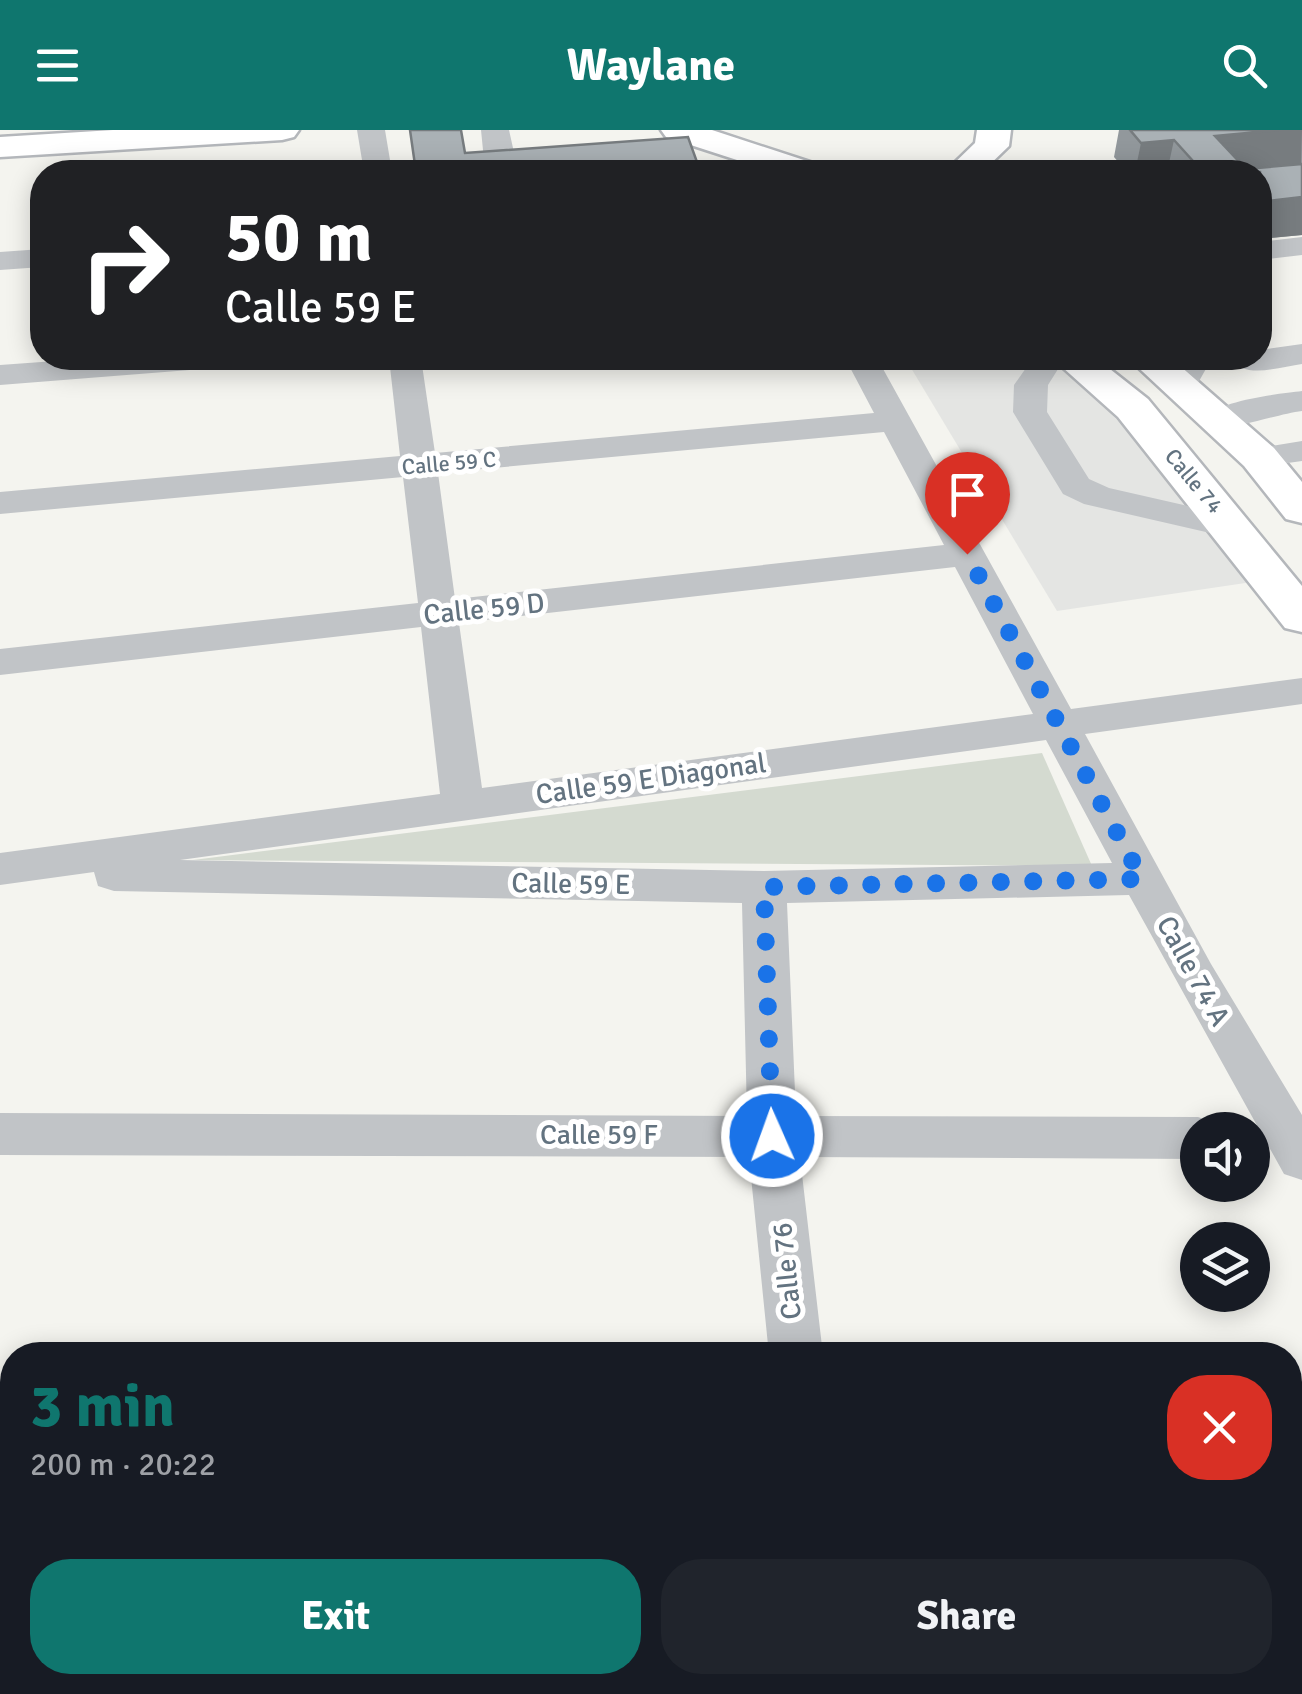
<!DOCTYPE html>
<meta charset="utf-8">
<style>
:root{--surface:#171b24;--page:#20242c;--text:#f1f3f6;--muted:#9ea1a6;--accent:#0f766e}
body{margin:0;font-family:Signika,sans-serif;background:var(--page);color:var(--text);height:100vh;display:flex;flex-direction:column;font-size:38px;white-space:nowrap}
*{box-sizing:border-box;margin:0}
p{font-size:32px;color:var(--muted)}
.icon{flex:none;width:55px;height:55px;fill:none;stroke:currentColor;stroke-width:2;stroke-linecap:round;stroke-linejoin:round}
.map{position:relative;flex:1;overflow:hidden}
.panel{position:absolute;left:0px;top:1212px;width:1302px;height:352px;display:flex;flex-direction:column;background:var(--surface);border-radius:40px 40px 0 0;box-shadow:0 5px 25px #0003}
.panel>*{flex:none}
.guide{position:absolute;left:30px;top:30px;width:1242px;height:210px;border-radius:40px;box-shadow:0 5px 25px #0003;background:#202124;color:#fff;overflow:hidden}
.controls{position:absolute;left:1180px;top:982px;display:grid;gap:20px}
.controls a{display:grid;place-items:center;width:90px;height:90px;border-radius:50%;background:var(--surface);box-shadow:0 5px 25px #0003;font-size:50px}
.pin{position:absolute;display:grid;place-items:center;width:85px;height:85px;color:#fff;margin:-102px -42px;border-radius:50% 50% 50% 0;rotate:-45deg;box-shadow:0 0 10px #0007}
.pin .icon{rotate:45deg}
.me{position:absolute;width:110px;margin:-55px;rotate:358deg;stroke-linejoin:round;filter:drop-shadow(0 0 8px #0008)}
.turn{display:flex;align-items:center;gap:35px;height:210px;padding:0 30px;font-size:45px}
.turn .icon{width:130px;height:130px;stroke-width:2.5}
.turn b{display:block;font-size:70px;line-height:85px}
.round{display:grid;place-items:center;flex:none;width:105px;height:105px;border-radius:40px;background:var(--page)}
.headline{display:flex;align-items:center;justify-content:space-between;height:170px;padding:0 30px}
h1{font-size:60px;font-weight:700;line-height:75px;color:var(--accent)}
.action{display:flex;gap:20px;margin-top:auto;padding:20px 30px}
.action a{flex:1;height:115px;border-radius:40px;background:var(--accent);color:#fff;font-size:40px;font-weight:700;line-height:115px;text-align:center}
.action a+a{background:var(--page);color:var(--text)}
header{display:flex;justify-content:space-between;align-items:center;height:130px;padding:0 30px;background:var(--accent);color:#fff;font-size:45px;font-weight:700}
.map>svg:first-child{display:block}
</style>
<header><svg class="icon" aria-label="menu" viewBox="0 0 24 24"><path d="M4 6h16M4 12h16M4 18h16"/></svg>Waylane<svg class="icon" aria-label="search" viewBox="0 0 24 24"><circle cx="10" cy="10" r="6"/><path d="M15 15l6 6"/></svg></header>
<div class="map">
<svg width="1302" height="1564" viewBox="0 0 1302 1564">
<rect width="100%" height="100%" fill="#f4f4ef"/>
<polygon fill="#e4e5e3" points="905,228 1057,228 1069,235 1227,416 1252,452 1057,481"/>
<polygon fill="#d4dad0" points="1042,623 1092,736 193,730"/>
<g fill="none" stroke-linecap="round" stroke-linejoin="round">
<defs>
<g id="major">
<polygon points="113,0 299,0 294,7 282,10 0,27 0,7"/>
<polygon points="661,0 712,0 819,35 824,42 774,42 666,7"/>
<polygon points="977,0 1011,0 1009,16 982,42 945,42 975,13"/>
<polygon points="1052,228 1096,228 1148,269 1302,456 1302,502 1285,498 1118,287"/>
<polygon points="1128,228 1171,228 1274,318 1302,352 1302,393 1286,389 1244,336"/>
</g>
</defs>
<use href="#major" stroke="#b4b7bb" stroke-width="5"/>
<g fill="#c1c4c7" fill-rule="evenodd">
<polygon points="357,0 385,0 392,42 364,42"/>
<path d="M481 0H509L515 27 559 29 563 35C549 51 497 46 484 30Z"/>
<polygon points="1302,107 1302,125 1260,130 1260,112"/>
<polygon points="42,119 42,137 0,140 0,122"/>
<path d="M1302 214V234C1279 237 1244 250 1229 228H1260V220Z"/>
<polygon points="97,228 231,228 227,235 215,238 0,255 0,235"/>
<path d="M389 228H421L435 323 874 283 845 228H877L1071 579 1302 548V574L1085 604 1211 834 1302 985V1050L1284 1044 1129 765 787 773 796 986 1198 987 1216 993 1219 1000H1198V1029L800 1027 823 1225H769L749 1027 0 1025V983L747 986 742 773 114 761 98 756 94 742 0 755V723L440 664 421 497 0 545V519L418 473 403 347 0 384V362L400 326ZM884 302 944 415 455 469 438 343ZM955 437 1033 584 482 658 459 493ZM1046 610 1112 733 764 741 180 730Z"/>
<polygon points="1033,228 1065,228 1048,255 1047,282 1089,349 1109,358 1245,389 1250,397 1245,405 1232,408 1084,374 1063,364 1013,282 1014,255"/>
<polygon points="1180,228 1212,228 1193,262 1169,262 1164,255"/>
<path d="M1302 261V281C1277 284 1228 302 1208 297L1203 290C1217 270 1278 264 1302 261Z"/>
<polygon points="1302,311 1302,331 1259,337 1247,334 1242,327 1247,320"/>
<rect x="1290" y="1298" width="12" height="54"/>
<rect x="0" y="1299" width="12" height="54"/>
<rect x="787" y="1552" width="62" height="12"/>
</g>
<use href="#major" fill="#fff" fill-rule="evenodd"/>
</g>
<g fill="#92989c">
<polygon points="410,0 465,23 697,32 697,42 415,42"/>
<polygon points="1119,0 1302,0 1302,105 1260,109 1260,42 1127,42 1114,27"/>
</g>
<g fill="#777c7f">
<polygon points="1279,0 1302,0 1301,34 1223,42 1215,6"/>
<polygon points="1174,10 1167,42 1135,42 1141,13"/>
<polygon points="1302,67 1302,105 1260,109 1260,72"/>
</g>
<g fill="#aab1b5" stroke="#777c7f" stroke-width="2.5">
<polygon points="410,0 461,0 465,23 688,7 697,32 545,42 416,42"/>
<polygon points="1130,0 1279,0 1215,6 1246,39 1302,34 1302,67 1260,72 1260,42 1203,42 1174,10 1141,13"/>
</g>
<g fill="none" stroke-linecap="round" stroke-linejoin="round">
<polyline stroke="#1a73e8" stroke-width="18" stroke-dasharray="0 32.4" points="772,1006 764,757 1142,749 967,424"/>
</g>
<g text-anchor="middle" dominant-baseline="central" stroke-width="10" stroke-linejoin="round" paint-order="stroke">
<g font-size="22" fill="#637380" stroke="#fff">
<text transform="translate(449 333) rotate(-5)">Calle 59 C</text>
<text transform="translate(1194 351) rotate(50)">Calle 74</text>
</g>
<g font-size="28" fill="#637380" stroke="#fff">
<text transform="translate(484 479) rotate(-6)">Calle 59 D</text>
<text transform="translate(651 649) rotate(-8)">Calle 59 E Diagonal</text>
<text transform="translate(571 754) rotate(1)">Calle 59 E</text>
<text transform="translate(1193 841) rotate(61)">Calle 74 A</text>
<text x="599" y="1005">Calle 59 F</text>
<text transform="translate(787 1141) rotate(-96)">Calle 76</text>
</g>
</g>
</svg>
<div class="controls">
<a><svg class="icon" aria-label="sound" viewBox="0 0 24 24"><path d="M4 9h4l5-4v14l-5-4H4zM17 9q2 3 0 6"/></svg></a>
<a><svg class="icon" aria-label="layers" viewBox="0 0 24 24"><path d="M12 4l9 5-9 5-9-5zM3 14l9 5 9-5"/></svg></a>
</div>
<div class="pin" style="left:967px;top:424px;background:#d93025"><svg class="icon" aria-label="arrive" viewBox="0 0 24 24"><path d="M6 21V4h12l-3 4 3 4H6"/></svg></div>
<svg class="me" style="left:772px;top:1006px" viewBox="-20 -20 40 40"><circle r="17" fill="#1a73e8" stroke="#fff" stroke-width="3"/><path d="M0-11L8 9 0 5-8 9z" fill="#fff"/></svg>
<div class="guide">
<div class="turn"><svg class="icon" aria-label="right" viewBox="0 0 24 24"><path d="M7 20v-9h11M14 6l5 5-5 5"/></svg><div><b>50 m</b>Calle 59 E</div></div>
</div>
<section class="panel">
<div class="headline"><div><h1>3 min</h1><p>200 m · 20:22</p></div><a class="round" style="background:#d93025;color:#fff"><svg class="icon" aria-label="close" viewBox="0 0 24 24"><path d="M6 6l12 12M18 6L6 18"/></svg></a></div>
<div class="action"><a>Exit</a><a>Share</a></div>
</section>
</div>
